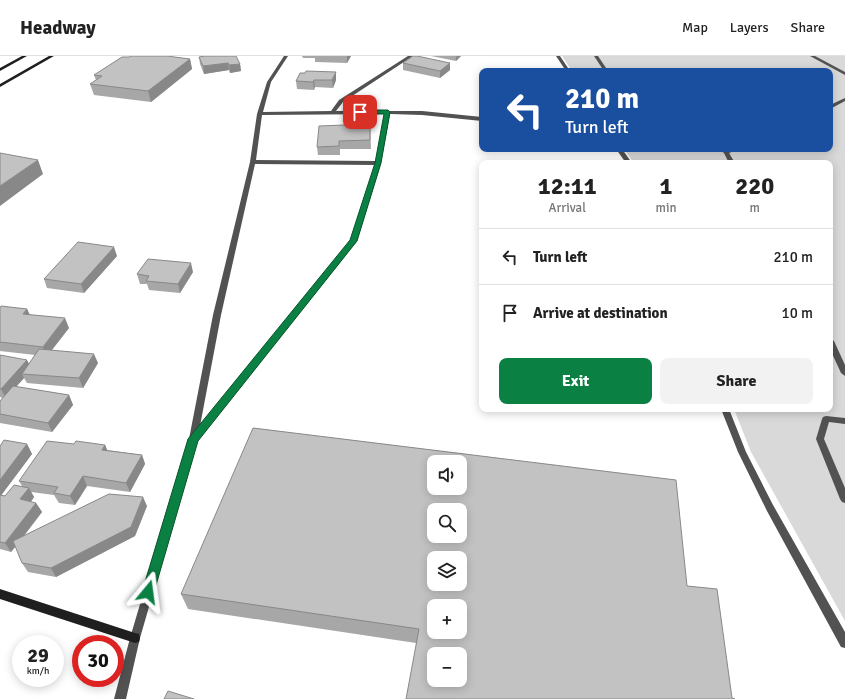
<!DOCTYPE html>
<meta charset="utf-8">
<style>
:root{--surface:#fff;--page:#f2f2f2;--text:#222;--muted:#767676;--line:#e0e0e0;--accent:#0b8043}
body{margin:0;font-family:Signika,sans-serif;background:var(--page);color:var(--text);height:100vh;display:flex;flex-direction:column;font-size:15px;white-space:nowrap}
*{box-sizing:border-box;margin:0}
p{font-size:13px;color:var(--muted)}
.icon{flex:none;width:22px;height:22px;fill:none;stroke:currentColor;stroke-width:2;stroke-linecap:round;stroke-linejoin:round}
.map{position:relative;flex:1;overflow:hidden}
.sheet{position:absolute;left:479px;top:104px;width:354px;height:252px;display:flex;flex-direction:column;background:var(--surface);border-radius:8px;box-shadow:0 2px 10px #0003}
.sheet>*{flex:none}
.hud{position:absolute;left:479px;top:12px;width:354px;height:84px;border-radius:8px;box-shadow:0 2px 10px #0003;background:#1a4fa0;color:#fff;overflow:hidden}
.controls{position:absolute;left:427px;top:399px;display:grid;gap:8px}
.controls a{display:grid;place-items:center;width:40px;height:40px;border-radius:8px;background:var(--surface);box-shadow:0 2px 10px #0003;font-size:20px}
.speed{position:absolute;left:12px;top:579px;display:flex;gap:8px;font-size:20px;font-weight:700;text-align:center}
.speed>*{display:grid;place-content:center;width:52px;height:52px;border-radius:50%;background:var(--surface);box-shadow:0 2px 10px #0003;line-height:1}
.speed small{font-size:10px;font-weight:400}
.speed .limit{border:6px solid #d22;background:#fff;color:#111}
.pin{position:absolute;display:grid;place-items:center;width:34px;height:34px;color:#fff;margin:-17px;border-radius:8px;box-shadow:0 2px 6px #0006}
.me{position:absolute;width:44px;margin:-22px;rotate:16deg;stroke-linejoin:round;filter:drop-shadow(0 0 3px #0008)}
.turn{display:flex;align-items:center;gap:14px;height:84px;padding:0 20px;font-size:18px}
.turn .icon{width:52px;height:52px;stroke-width:2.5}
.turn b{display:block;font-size:28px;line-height:34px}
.eta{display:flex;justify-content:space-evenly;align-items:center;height:68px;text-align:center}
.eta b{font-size:24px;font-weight:700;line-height:28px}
.primary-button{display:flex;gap:8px;margin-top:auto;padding:8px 20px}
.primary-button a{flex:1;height:46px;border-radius:8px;background:var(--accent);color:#fff;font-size:16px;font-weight:700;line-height:46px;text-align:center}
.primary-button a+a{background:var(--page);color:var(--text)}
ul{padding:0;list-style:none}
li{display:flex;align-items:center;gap:12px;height:56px;padding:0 20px;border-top:1px solid var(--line)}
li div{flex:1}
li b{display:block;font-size:15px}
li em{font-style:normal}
header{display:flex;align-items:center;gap:24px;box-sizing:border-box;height:56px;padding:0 20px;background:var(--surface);border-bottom:1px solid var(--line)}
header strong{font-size:19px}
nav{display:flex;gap:22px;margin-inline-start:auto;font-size:14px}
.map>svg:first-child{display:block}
</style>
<header>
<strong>Headway</strong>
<nav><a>Map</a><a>Layers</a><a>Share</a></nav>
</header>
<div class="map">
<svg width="845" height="643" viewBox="0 0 845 643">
<rect width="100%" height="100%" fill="#fff"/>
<polygon fill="#d9d9d9" points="562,0 845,0 845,565 751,396 734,353 830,353 830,107 634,107 624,93 830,93 830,15 572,15"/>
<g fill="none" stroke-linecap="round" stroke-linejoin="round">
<g fill="#525252" fill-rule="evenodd">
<polygon points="594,0 598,0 608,15 604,15"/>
<polygon points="810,0 815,0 845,16 845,19"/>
<polygon points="845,42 845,45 830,53 830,49"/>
<polygon points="718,93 727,94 739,93 729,97 735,107 729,107 724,97"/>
<polygon points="830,282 834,285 845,309 845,320 841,317 830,293"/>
<polygon points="826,360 845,362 845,368 829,366 824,383 845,432 845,447 842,446 840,443 816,383 822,363 823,361"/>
</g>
<g fill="#525252" fill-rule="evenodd">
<path d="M284 0H288L271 26 263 56 331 55 339 44 408 0H413L343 46 336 55H422L482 61V65L422 59 390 58 381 107 357 185 197 385 140 582 126 643H114L130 582 189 383 213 259 250 106 257 58 267 26ZM385 58 376 105 256 104 262 59ZM255 108 375 109 351 185 200 370 221 259Z"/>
<polygon points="556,0 560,0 570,15 566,15"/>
<polygon points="616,93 622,93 632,107 626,107"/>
<polygon points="721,353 729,353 746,396 773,449 845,576 845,592 841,591 767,455 738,396"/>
</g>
<g fill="#1f1f1f" fill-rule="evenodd">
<polygon points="22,0 27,0 0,15 0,12"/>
<polygon points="49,0 54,0 0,31 0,28"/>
<polygon points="0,533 135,577 139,578 140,582 139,586 135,587 0,543"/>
</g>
</g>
<g fill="#a7a7a7">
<polygon points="302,0 351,0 347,7 315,6 315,2 303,2"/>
<polygon points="431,0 461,0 456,5"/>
<polygon points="129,1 190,3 192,13 151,46 94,39 90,28 96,24 94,19"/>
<polygon points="199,1 240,8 241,15 230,17 229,14 204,18 200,8"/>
<polygon points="403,7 450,7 450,14 440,22 403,14"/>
<polygon points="336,16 336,24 333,32 315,31 314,34 297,33 296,25 305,17"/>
<polygon points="370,68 371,93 340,93 340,99 318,99 317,91"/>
<polygon points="117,200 84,237 47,232 44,223"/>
<polygon points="193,216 180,237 149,234 147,228 140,228 137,218"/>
<polygon points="0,252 27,253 30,259 69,272 52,294 98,307 83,332 27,327 24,322 16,331 69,339 73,349 52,376 0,367 0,345 3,342 0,341 0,299 29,308 35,299 0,295"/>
<polygon points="27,388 32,398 1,439 5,440 22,430 19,425 74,388 105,389 107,394 142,399 145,408 130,436 87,430 75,449 59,447 54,439 31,436 34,441 31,446 36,447 42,456 24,480 147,450 135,480 56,521 28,516 22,507 16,490 11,496 0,493 0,390"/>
<polygon points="676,424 416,587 188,553 181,538"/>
</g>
<g fill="#888">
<polygon points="347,0 351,0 347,7"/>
<polygon points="457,0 461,0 456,5 456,1"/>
<polygon points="190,3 192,13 151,46 148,35"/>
<polygon points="228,7 229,14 204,18 203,10"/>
<polygon points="450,7 450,14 440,22 440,15"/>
<polygon points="240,8 241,15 230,17 229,9"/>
<polygon points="336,16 336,24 333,32 332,24"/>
<polygon points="314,24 315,31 314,34 313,26"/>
<polygon points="38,104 43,118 0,150 0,130"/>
<polygon points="114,191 117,200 84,237 81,228"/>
<polygon points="191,207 193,216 180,237 178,228"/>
<polygon points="27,253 31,262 23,258"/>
<polygon points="65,262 69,272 47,300 43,291"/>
<polygon points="94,298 98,307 83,332 79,322"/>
<polygon points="27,304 32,313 22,318 24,322 6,342 1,333"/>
<polygon points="69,339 73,349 52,376 48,367"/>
<polygon points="27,388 32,398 0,441 0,424"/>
<polygon points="105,389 109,398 102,394"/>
<polygon points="142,399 145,408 130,436 126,427"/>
<polygon points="83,420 87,430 75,449 70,440"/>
<polygon points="29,432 34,441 26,452 20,443"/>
<polygon points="143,441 147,450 135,480 56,521 51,512"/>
<polygon points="36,447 42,456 11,496 5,487"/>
</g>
<g fill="#c2c2c2" stroke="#888" fill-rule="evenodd">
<polygon points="131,0 167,0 190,3 148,35 90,28 102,20 94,19 122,1 129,1"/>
<polygon points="205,0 236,0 240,8 229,9 228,7 203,10 199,1"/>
<polygon points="413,0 417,0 450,7 440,15 403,7"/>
<polygon points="306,15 336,16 332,24 314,24 313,26 296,25 300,17 305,17"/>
<polygon points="370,68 370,84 339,85 339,90 317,91 319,70"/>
<polygon points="0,97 38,104 0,130"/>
<polygon points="78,186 114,191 81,228 44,223"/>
<polygon points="148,203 191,207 178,228 146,225 149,220 137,218"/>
<polygon points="1,250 27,253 23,258 65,262 43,291 0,286 0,252"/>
<polygon points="39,293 94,298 79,322 22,318"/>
<polygon points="0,299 27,304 1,333 0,333"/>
<polygon points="13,330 69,339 48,367 0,358 0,345"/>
<path d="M253 372 676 424 687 530 717 533 732 642 735 643H406L419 573 181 538ZM434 406H460V432H434ZM434 454H460V480H434ZM434 502H460V528H434ZM434 550H460V576H434ZM434 598H460V624H434Z"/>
<polygon points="4,384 27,388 0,424 0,390"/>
<polygon points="47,385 74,388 76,385 105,389 102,394 142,399 126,427 83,420 70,440 54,437 58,431 19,425"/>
<polygon points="14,429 29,432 20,443 36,447 5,487 0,486 0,439 5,440"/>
<polygon points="109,438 143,441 131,471 51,512 22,507 13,485"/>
<polygon points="168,635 194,643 164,643"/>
</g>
<polygon fill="#0b8043" stroke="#07532c" points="388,54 390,56 381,107 357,185 198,385 154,536 152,540 148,542 144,540 142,536 188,383 350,184 375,107 384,58 360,58 357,56 360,54"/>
</svg>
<div class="controls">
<a><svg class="icon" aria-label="sound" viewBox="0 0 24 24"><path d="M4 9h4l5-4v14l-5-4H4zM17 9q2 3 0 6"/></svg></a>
<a><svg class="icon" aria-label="search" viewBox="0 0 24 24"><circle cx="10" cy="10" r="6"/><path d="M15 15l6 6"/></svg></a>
<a><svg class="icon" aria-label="layers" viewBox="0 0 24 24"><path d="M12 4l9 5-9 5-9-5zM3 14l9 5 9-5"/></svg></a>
<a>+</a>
<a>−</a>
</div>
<div class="speed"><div>29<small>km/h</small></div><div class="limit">30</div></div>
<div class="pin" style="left:360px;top:56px;background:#d93025"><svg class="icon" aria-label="arrive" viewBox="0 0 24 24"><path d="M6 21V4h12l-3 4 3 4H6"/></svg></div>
<svg class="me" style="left:148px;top:536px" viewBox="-20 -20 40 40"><path d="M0-17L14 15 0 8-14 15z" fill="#0b8043" stroke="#fff" stroke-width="4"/></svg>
<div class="hud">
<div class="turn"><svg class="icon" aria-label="left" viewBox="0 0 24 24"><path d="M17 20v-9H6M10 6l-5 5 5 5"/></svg><div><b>210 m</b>Turn left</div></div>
</div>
<section class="sheet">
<div class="eta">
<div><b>12:11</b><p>Arrival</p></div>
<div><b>1</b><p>min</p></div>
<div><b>220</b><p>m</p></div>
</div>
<ul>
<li><svg class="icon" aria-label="left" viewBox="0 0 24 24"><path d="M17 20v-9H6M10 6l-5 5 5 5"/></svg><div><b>Turn left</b></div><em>210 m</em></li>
<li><svg class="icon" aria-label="arrive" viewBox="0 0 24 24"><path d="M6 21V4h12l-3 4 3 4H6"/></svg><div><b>Arrive at destination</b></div><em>10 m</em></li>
</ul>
<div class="primary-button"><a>Exit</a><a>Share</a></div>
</section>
</div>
